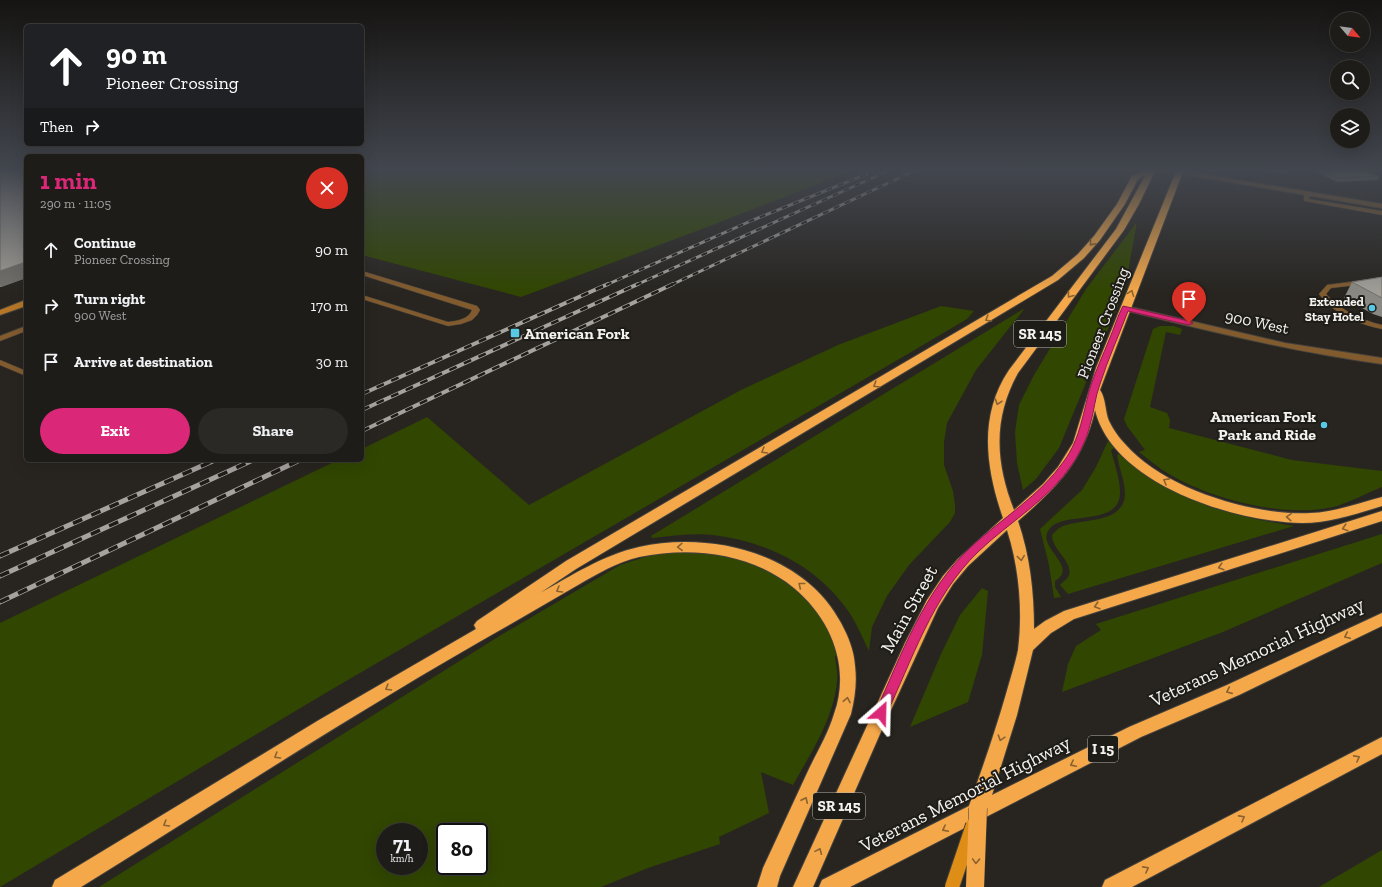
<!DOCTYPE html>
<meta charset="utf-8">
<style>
:root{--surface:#1e1c18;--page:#2b2925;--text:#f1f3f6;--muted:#a1a1a2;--line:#3c3a37;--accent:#db2777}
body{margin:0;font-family:"Zilla Slab",serif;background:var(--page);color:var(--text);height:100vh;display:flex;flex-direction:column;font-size:15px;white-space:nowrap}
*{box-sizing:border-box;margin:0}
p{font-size:13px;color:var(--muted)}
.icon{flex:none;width:22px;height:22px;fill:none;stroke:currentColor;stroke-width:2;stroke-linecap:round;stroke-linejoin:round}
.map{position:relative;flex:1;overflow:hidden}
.sheet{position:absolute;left:24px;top:154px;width:340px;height:308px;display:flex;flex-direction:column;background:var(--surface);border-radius:6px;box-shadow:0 4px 16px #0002,0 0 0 1px var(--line)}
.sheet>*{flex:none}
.top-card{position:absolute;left:24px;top:24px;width:340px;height:122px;border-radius:6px;box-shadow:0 4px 16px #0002,0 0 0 1px var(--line);background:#202124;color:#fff;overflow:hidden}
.needle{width:26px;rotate:119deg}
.fabs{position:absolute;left:1330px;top:12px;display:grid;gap:8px}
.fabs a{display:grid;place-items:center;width:40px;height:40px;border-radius:50%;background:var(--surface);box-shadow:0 4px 16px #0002,0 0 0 1px var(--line);font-size:20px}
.speed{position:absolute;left:376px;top:823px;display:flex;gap:8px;font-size:20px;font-weight:700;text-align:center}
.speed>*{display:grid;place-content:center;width:52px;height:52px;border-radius:50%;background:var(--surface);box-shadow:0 4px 16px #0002,0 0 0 1px var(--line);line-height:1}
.speed small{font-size:10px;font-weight:400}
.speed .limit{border:2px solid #111;border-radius:6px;background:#fff;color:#111}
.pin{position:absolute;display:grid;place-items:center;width:34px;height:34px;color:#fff;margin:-41px -17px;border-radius:50% 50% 50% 0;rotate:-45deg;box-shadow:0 0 4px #0007}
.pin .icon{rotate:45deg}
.me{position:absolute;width:44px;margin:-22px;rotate:25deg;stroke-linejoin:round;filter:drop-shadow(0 0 3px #0008)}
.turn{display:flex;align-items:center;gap:14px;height:84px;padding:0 16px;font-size:18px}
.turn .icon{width:52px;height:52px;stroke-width:2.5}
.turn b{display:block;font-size:28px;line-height:34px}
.then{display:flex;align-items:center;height:38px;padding:0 16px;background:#0003;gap:8px;font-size:15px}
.round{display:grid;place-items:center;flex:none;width:42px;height:42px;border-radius:21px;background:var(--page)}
.head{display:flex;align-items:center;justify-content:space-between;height:68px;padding:0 16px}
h1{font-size:24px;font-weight:800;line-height:30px;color:var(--accent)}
.action{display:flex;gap:8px;margin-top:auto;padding:8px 16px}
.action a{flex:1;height:46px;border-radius:24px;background:var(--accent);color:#fff;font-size:16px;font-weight:800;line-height:46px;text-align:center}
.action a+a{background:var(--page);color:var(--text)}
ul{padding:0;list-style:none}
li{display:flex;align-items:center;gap:12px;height:56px;padding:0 16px}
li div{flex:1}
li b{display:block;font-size:15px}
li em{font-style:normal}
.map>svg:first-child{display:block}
</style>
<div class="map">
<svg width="1382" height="887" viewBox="0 0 1382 887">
<rect width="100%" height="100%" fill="#282520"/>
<g fill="#314601" fill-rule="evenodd">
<polygon points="362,169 856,169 715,224 521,297 362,255"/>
<polygon points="1137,222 1125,288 1059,448 1036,479 1023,490 1017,463 1015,432 1019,405 1034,375 1086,289"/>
<polygon points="941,306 974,311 967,319 906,355 329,691 0,887 0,623 338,460 362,460 362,449 427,417 529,505 741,390 838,345"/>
<path d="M1025 308 976 370 947 423 944 442V465L953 491 955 505V513L950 522 909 565 887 596 872 627 869 651C862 637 856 621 846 608 815 565 765 541 713 535 693 533 672 536 652 538L651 536Z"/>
<path d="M1160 326H1174L1182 329 1180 335 1166 332 1150 407 1167 413 1170 420 1169 428 1292 460 1382 471V487C1367 493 1352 501 1337 506 1286 520 1204 498 1161 469 1154 464 1147 458 1139 452L1145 450 1127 426 1124 419 1153 329Z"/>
<path d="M1108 441 1114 448 1111 450C1114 463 1120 478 1120 492 1120 529 1060 509 1048 531 1038 549 1079 566 1055 581V587L1061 597 1054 598 1049 565 1040 529 1082 490 1096 467Z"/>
<path d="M1119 454C1151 478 1185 500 1224 511 1247 518 1270 522 1294 526L1068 594 1060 585C1063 581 1067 580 1069 575 1073 561 1052 550 1052 535 1055 532 1057 529 1061 527 1080 518 1124 525 1125 494 1125 482 1119 468 1117 455Z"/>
<polygon points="1382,534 1382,563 1223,632 1062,692 1068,664 1076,646 1101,630 1096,624"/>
<path d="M706 551 757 562 810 597 843 656H835C836 664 838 673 837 681 834 718 811 753 793 785L761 772 769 813 719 837 720 844 648 868 601 887H99L501 635 620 565 658 553ZM385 832H419V866H385ZM445 832H479V866H445Z"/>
<polygon points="982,588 988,591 982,655 968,702 910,727 941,654 960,615"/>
<polygon points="1382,850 1382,887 1319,887"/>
</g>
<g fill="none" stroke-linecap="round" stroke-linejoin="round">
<defs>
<g id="lane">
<polygon points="1307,191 1310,193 1309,199 1382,211 1382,215 1304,201 1304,193"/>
<path d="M362 271 477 306 480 310 477 315 472 320 461 324 448 326 362 299V295L448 322C457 321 469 319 472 310L362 275Z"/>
<path d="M1382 278V282L1331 288 1326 294C1340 310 1361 320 1382 325V329C1358 324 1334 314 1319 294L1327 285Z"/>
<polygon points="26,326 26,331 0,341 0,336"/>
<polygon points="0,360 26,371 26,376 0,365"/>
</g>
<g id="street">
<polygon points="1161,169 1172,169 1382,204 1382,208 1164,171"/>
<path d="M1123 306H1126L1285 343 1382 358V364C1294 352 1209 331 1123 310Z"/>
</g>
<polygon id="secondary" points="23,301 26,301 26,306 0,315 0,310"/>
<g id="highway">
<path d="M1145 169H1156L1139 204 1124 230 1018 373C993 418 995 462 1014 510L1043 484 1058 467 1073 443 1096 368 1177 169H1184L1100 390C1106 398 1105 412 1109 421 1113 429 1119 438 1125 444 1164 489 1253 516 1311 513 1336 512 1359 503 1382 497V506C1356 514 1329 523 1302 523 1234 522 1113 484 1095 410 1083 462 1057 487 1018 521 1030 556 1034 592 1034 629L1045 621 1064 611 1382 511V521L1074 619 1051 633 1033 650 1017 715 992 795 1129 727 1227 685 1382 613V626L1239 695 1141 737 850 887H819L822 880 969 806C982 769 995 732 1006 694 1010 679 1015 665 1018 650 1023 611 1019 567 1007 530L968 566 953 584 938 608 880 734 813 887H793L905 643 927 600 943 576 958 559 1003 518C986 469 978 416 1009 370L1116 229 1146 174 1138 179 1125 204 1100 240 1084 258 1058 280 576 569 540 593C571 576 603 555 639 547 711 531 804 553 841 623 848 636 854 650 855 666 857 682 855 698 851 714L780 876 777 887H757L763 868C778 836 793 803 808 771 817 752 828 734 834 714 851 667 831 619 794 588 751 553 693 546 639 557 617 562 597 574 578 585 555 598 532 612 509 625 363 707 223 799 81 887H52L55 880 319 720 476 629 474 625 477 621 566 561 1052 276 1078 254 1094 236 1117 204 1132 176Z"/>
<polygon points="1382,737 1382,754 1132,887 1102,887 1105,880"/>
</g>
</defs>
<use href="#lane" stroke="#45423d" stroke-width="1"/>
<use href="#street" stroke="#45423d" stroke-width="2"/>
<use href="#secondary" stroke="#45423d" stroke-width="2"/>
<use href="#highway" stroke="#45423d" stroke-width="2"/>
<use href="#lane" fill="#815b2e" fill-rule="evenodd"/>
<use href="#street" fill="#815b2e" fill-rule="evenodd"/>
<use href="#secondary" fill="#b57727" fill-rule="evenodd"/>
<use href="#highway" fill="#f5a849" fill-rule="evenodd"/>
<defs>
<g id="rail-far2">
<polyline points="606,285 753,220 867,174"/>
<polyline points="636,285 892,169"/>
<polyline points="671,285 918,169"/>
</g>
<g id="rail-far1">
<polyline points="362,394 608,284"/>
<polyline points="362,410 638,284"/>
<polyline points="362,431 673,284"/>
</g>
<g id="rail">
<polyline points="0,556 215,460"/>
<polyline points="0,576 253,460"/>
<polyline points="0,602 300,460"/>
</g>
</defs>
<use href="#rail-far2" stroke="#a6a39f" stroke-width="3"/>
<use href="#rail-far1" stroke="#a6a39f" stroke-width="4"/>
<use href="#rail" stroke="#a6a39f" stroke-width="5"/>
<use href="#rail-far2" stroke="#1e1c17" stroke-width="2" stroke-dasharray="6" stroke-linecap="butt"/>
<use href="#rail-far1" stroke="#1e1c17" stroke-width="2.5" stroke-dasharray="8" stroke-linecap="butt"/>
<use href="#rail" stroke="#1e1c17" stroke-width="3.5" stroke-dasharray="10" stroke-linecap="butt"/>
<defs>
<polyline id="primary-bridge" points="952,887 973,825"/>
<polyline id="highway-bridge" points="975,887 978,808"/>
</defs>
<use href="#primary-bridge" stroke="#45423d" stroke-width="16" stroke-linecap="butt"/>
<use href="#highway-bridge" stroke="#45423d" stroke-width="19" stroke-linecap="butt"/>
<use href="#primary-bridge" stroke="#de8d17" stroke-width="14"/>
<use href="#highway-bridge" stroke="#f5a849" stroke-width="18"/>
</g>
<g fill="#8a8882">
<polygon points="0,169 26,169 26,278 1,287 0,287"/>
<polygon points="1260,169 1289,169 1289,170 1287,174 1260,170"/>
<polygon points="1313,169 1357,169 1379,176 1378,180 1337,182 1313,170"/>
<polygon points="1382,277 1382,317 1373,314 1344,298 1352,282"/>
</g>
<polygon fill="#716f6a" points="26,262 26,278 1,287 0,285 0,271"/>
<g fill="#a19e97" stroke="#716f6a">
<polygon points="0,169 10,169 21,172 21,169 26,169 26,262 0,271"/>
<polygon points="1277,169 1289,169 1289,170"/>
<polygon points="1319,169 1357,169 1379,176 1338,178"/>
<polygon points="1382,277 1382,298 1352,282"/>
</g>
<defs><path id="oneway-chevron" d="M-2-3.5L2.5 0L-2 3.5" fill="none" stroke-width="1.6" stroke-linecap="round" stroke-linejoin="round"/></defs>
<g stroke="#8a6230">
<use href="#oneway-chevron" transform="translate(1092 243) rotate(131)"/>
<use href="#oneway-chevron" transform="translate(1131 293) rotate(-69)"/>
<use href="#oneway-chevron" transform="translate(1070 295) rotate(127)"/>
<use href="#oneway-chevron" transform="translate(988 319) rotate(149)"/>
<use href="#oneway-chevron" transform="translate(876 385) rotate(149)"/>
<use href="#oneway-chevron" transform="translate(998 402) rotate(109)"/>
<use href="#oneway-chevron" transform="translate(764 451) rotate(149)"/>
<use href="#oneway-chevron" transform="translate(1166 481) rotate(-151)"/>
<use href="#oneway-chevron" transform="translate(1289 517) rotate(-176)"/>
<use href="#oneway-chevron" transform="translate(1345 528) rotate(163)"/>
<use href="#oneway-chevron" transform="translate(680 547) rotate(178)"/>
<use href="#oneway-chevron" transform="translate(1021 558) rotate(82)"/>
<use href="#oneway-chevron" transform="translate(1221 567) rotate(163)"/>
<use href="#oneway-chevron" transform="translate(801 585) rotate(-141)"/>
<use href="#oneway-chevron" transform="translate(559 590) rotate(150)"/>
<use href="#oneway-chevron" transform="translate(1097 606) rotate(163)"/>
<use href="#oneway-chevron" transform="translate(1347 636) rotate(155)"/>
<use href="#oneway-chevron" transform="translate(388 688) rotate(149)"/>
<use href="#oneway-chevron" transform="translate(1229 691) rotate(156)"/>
<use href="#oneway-chevron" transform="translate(847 700) rotate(-79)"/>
<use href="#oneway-chevron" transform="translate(1001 738) rotate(108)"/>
<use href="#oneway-chevron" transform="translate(277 756) rotate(149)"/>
<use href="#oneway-chevron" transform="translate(1357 758) rotate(-28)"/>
<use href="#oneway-chevron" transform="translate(1073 764) rotate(153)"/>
<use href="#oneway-chevron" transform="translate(805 800) rotate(-65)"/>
<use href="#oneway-chevron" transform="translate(1242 818) rotate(-28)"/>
<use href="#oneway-chevron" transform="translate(166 824) rotate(149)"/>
<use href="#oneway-chevron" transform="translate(945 829) rotate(153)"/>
<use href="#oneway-chevron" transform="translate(819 851) rotate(-66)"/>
<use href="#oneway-chevron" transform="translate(976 861) rotate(92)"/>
<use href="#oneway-chevron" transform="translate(1146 869) rotate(-28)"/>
</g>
<linearGradient id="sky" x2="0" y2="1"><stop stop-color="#161412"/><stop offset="0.58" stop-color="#42464e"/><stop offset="1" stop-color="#42464e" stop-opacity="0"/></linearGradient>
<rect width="1382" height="293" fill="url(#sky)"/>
<path fill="#db2777" stroke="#8e194d" d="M1123 306 1189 321 1193 323 1189 325 1128 311C1119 335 1108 359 1100 384 1095 397 1094 412 1090 425 1087 438 1080 452 1073 463 1049 500 1009 522 978 552 932 596 912 661 885 717L881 719 876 717 875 713C901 656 924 590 971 547 1002 518 1040 496 1064 461 1081 438 1083 411 1091 385 1096 370 1103 355 1109 340 1114 329 1117 317 1123 306Z"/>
<g fill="#59c8e5" stroke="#1e1c17" stroke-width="1.5">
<circle cx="1372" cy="308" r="4"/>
<rect x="510" y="328" width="10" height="10" rx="2"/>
<circle cx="1324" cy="425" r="4"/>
</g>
<g text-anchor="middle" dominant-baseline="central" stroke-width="4" stroke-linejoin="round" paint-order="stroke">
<g font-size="13" font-weight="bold" fill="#f4f2ee" stroke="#1e1c17" text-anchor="end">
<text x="1364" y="301">Extended<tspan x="1364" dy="15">Stay Hotel</tspan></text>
</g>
<g fill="#1e1c17" stroke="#b4b2ae" stroke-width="1">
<rect x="1014" y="321" width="52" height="26" rx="3"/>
<rect x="1088" y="736" width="30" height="26" rx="3"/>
<rect x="813" y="793" width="52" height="26" rx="3"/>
</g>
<g font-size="15" font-weight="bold" fill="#f4f2ee">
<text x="1040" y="334">SR 145</text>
<text x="1103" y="749">I 15</text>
<text x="839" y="806">SR 145</text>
</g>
<g font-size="16" fill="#f4f2ee" stroke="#1e1c17">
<text transform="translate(1257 322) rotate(12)">900 West</text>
<text transform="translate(1103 323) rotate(-69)">Pioneer Crossing</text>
</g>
<g font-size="16" font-weight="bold" fill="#f4f2ee" stroke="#1e1c17" text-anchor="start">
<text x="524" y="333">American Fork</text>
<text x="1316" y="416" text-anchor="end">American Fork<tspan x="1316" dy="18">Park and Ride</tspan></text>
</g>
<g font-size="19" fill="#f4f2ee" stroke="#1e1c17">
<text transform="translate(909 609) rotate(-61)">Main Street</text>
<text transform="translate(1257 652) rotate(-25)">Veterans Memorial Highway</text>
<text transform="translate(965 794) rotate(-27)">Veterans Memorial Highway</text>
</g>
</g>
</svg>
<div class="fabs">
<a><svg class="needle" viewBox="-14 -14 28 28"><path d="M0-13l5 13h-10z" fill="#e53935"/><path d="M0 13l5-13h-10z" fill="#a1a1a2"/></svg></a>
<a><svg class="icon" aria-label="search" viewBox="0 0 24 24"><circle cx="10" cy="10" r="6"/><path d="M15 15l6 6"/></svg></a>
<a><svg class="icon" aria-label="layers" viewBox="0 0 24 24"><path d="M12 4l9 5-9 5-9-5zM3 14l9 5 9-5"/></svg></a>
</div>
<div class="speed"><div>71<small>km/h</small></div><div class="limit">80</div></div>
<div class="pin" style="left:1189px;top:323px;background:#d93025"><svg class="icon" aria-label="arrive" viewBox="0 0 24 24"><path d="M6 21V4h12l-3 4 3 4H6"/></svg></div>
<svg class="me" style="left:881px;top:713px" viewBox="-20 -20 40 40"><path d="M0-17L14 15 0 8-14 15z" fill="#db2777" stroke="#fff" stroke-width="4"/></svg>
<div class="top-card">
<div class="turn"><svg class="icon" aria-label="ahead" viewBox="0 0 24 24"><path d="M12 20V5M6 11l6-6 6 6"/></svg><div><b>90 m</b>Pioneer Crossing</div></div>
<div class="then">Then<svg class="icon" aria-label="right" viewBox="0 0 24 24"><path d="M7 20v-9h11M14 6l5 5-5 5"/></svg></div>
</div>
<section class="sheet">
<div class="head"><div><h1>1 min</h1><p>290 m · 11:05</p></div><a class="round" style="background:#d93025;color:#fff"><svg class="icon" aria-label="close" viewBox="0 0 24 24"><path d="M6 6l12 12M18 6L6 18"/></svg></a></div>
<ul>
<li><svg class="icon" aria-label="ahead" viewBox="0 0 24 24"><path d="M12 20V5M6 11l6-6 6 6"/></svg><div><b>Continue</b><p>Pioneer Crossing</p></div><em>90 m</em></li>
<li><svg class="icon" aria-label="right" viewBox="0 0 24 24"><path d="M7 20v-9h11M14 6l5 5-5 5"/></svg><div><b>Turn right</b><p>900 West</p></div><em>170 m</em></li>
<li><svg class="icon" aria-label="arrive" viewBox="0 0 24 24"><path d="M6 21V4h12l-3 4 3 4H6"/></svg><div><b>Arrive at destination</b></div><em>30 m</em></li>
</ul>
<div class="action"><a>Exit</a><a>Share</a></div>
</section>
</div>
